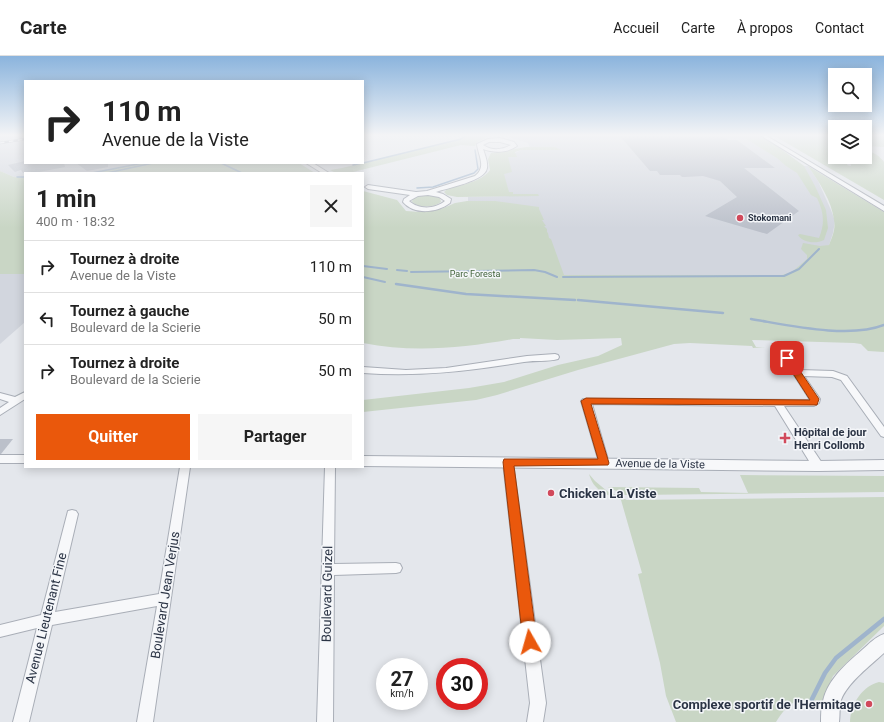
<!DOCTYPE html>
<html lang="fr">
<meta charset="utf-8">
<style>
:root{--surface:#fff;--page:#f6f6f6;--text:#222;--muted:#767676;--line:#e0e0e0;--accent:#ea580c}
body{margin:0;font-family:Roboto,sans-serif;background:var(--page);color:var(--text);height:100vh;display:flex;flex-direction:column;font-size:15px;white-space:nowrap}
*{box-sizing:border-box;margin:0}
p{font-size:13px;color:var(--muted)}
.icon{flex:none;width:22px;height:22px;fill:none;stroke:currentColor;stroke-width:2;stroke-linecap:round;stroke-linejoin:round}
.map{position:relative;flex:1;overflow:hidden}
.panel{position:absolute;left:24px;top:116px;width:340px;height:296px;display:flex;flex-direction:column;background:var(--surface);border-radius:0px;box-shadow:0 2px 10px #0003}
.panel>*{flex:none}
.hud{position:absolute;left:24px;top:24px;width:340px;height:84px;border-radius:0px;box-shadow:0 2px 10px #0003;background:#fff;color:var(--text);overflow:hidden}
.controls{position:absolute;left:828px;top:12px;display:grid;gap:8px}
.controls a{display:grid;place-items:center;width:44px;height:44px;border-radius:0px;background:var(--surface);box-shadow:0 2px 10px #0003;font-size:20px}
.speed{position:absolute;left:376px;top:602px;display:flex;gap:8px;font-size:20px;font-weight:700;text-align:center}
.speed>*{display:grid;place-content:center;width:52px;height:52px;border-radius:50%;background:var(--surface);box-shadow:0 2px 10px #0003;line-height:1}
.speed small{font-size:10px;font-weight:400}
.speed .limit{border:6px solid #d22;background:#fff;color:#111}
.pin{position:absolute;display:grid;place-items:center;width:34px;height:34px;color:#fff;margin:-17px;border-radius:8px;box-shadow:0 2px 6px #0006}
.me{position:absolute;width:44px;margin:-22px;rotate:353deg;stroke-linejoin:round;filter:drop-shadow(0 0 3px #0008)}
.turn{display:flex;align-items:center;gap:14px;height:84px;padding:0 12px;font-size:18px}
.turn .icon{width:52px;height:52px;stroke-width:2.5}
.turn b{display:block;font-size:28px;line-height:34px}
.round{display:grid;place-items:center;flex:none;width:42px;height:42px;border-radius:0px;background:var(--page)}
.head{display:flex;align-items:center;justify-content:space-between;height:68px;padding:0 12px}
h1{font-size:24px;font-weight:700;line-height:30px}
.primary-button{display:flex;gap:8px;margin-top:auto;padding:8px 12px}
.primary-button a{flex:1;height:46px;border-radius:0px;background:var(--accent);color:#fff;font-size:16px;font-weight:700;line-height:46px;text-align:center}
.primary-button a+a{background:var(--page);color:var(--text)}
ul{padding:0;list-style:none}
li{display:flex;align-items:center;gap:12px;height:52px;padding:0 12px;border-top:1px solid var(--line)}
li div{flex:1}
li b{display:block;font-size:15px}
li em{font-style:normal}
header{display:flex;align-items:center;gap:24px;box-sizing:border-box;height:56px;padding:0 20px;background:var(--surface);border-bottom:1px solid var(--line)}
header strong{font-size:19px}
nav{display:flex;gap:22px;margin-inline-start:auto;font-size:14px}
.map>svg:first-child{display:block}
</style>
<header>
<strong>Carte</strong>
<nav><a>Accueil</a><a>Carte</a><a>À propos</a><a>Contact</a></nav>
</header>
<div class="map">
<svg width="884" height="666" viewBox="0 0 884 666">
<rect width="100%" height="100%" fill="#e4e7ec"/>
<g fill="#d2d6de">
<polygon points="0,79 25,79 25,107 143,107 93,117 25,117 25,122 14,121 0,115"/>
<polygon points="508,79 758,79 804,110 808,110 818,125 831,154 835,165 833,177 829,189 819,193 790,219 559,221 468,147 468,141 509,140 503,117 508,101 521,94 531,94 528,87 511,82"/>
<polygon points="0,218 25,218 25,266 0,288"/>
</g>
<g fill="#c9d6c5">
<polygon points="468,79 485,79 484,81 486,82 477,86 475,90 461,89 353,116 334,116 330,114 342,112 462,83"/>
<path d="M740 79H758L777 90 804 110 815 130 826 154 828 172 824 184C816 188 803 187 798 179L800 178 819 182C825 167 824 157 817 142L811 139 797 117 786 110 777 102Z"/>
<path d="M773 79H821L827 82 835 83H830L835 84 833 85H835V101H840L848 107 847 109 851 110 850 106 843 101H865V94C873 96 880 100 884 106V144Z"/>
<polygon points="865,79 884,79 884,91 865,90"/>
<path d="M526 91H555L561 94H521L515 96 517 101H508L512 116 504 118 509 136H513V138H538L539 140 457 141 447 139 444 136 447 133C460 129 482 126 490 114L488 103 491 97Z"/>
<polygon points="143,107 299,107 315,117 93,117"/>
<path d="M808 110 884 156V296L868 295 861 288 854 287 752 284 756 291H765L753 292 752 290 690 287 674 288 578 314 497 339 476 344 363 356V344L469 332 504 326 558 309 598 300 622 289 621 282 557 284 520 282V283H513C463 292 413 297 363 287V135L397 144 406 155 421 156 422 154 441 153 455 147 467 145H495L539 151V153L544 164H542L546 170H544L547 173V176L548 177 549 182 551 183 564 219H782L792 216 807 203V199L801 193 803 187 820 190 829 189C832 181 836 173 834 164 832 145 819 126 808 110Z"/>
<polygon points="0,115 14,121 25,122 25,218 0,218"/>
<path d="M425 139 434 140 440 142 441 146C433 152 419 152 412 146L413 142Z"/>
<path d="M589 418 595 425 607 435 627 444 884 441V570L833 620 822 645C796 642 790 644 776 666H676L666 640 660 607 638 518 642 517 621 444C605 438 594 435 589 418Z"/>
<polygon points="740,419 884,420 884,436 634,439 625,439 608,431 699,432 701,436 748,437"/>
<path d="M879 626 884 627V666H850C850 649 862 630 879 626Z"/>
</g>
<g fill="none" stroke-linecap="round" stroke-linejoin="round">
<g stroke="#9fb4cc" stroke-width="1.5">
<polyline points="221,107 242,117"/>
<polyline points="363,107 461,83 467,79"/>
<polyline points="353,109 362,107"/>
<polyline points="92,117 143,107"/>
<polyline points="107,117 153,107"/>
<polyline points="17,121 25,121"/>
<polyline points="417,132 433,131 474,117 478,113 475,94"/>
</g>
<g stroke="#9fb4cc" stroke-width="2">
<polyline points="363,210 387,213"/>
<polyline points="397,214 407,215"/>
<polyline points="411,216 534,214 545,216 557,221"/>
<polyline points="363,221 385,226"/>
<polyline points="563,221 784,220 799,213 819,193"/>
</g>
<g stroke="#9fb4cc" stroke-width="2.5">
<polyline points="396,228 466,238 575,244"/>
<polyline points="578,244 723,257"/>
<path d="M751 263C788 269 849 283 884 269"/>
</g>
<polyline stroke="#9fb4cc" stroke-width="4.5" points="812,643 825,617 836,602 884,563"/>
</g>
<g fill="#bbc0ca">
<polygon points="619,79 674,79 677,81 724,81 728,84 737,84 775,112 744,112 799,155 767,178 705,160 737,141 720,125 703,120 685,121 682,121 680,119 660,119 657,115 650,115"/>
<polygon points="25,105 25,107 64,107 65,111 34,117 23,117 21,114 15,116 8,109"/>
<polygon points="76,107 108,107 108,111 87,115"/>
<polygon points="0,383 13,383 1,398 0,398"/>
</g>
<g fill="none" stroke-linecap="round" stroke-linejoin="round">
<defs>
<g id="minor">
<polygon points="777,289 783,289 800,314 833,315 847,320 884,371 884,381 881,380 841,324 832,321 804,320 820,343 819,347 814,350 784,350 822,407 823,410 822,413 814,413 775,350 592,348 609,407 608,410 600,410 581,345 583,343 810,344 776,291"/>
<path d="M555 298 558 299 559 301 558 303C547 306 536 304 524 306 470 315 418 321 363 317V311L406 314 446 312 527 300Z"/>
<polygon points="25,336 25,343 0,359 0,352 9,346 0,343 0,337 15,341"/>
<polygon points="508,402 512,403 513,406 546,647 543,666 527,666 530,647 503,406 504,403"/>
<polygon points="180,411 190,411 153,666 137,666 157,550 52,569 29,666 13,666 37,572 0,581 0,569 41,559 68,455 72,454 76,455 78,458 55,556 159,538"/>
<polygon points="325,411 335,411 334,508 396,507 400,508 402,512 400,516 396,517 334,519 333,666 317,666"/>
</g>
<g id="tertiary">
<polygon points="760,79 765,79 884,150 884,155"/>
<path d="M500 82 514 86 517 90C507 97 494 97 483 93 485 99 488 106 487 112 486 125 447 132 436 136L443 138 451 143 450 147C437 157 414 159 403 146L404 143 410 139 368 133 365 131 368 129 416 136 427 135 475 120C487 111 478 99 477 88L488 83ZM489 86H500L511 89C502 94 492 95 483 89ZM428 139 439 141 445 145C435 153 419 154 409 145L418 140Z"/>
<polygon points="306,107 313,107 329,117 322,117"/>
<rect x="0" y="399" width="25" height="8"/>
<polygon points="363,400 818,405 884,404 884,414 818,415 363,410"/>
<path d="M884 578V597C871 609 847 627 841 644 839 651 840 659 839 666H821C821 659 821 651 823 645 828 623 846 608 862 594 869 588 875 581 884 578Z"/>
</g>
</defs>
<use href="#minor" stroke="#a9aeb7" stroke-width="2"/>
<use href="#tertiary" stroke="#a9aeb7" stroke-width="2"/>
<use href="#minor" fill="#f7f8fa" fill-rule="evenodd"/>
<use href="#tertiary" fill="#f7f8fa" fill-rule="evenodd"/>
<defs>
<polyline id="rail" points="0,87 25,83"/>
</defs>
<use href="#rail" stroke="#7d8696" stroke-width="2.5"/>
<use href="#rail" stroke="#f4f6f9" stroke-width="1.5" stroke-dasharray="4.5" stroke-linecap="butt"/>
</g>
<linearGradient id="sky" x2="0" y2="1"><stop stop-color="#8bb4dd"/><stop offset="0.46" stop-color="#f3f4f6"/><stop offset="1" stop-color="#f3f4f6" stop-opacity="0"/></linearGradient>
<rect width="884" height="172" fill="url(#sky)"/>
<polygon fill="#ea580c" stroke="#983908" points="787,299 790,300 819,343 817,349 591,348 609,407 608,409 514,410 537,586 535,590 530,592 525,590 523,586 503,406 504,403 598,403 581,345 586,342 810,344 783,302"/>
<g fill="#d1495b" stroke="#f4f6f9" stroke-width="1.5">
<circle cx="740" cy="162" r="4"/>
<path d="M783 376h4v4h4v4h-4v4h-4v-4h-4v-4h4z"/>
<circle cx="551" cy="437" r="4"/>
<circle cx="869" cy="648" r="4"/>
</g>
<g text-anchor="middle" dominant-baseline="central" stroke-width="3" stroke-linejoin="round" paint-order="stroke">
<g font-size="9" font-weight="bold" fill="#2b3445" stroke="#f4f6f9" text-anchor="start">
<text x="748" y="162">Stokomani</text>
</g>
<g font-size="9" fill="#3f6138" stroke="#f4f6f9">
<text x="475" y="218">Parc Foresta</text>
</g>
<g font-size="11" font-weight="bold" fill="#2b3445" stroke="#f4f6f9" text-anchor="start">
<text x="794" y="376">Hôpital de jour<tspan x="794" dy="13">Henri Collomb</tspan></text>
</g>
<g font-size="11" fill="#2b3445" stroke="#f4f6f9">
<text transform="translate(660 408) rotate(1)">Avenue de la Viste</text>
</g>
<g font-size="13" font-weight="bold" fill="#2b3445" stroke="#f4f6f9" text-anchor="start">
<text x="559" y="437">Chicken La Viste</text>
<text x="861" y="648" text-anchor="end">Complexe sportif de l'Hermitage</text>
</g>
<g font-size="13" fill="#2b3445" stroke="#f4f6f9">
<text transform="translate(327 538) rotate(-89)">Boulevard Guizel</text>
<text transform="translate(165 539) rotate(-81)">Boulevard Jean Verjus</text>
<text transform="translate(46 562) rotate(-76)">Avenue Lieutenant Fine</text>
</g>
</g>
</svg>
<div class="controls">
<a><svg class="icon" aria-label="search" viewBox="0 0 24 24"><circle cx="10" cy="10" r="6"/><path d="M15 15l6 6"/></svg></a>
<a><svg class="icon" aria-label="layers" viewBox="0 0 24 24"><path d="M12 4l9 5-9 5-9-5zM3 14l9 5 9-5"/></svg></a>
</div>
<div class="speed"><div>27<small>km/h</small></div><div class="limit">30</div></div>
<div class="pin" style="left:787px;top:302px;background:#d93025"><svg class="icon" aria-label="arrive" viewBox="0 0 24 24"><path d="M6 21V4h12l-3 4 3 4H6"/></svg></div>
<svg class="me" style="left:530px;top:586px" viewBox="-20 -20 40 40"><circle r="19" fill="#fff"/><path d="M0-13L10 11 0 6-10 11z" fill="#ea580c"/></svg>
<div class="hud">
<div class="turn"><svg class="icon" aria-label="right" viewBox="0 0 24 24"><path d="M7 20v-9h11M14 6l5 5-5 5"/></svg><div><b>110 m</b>Avenue de la Viste</div></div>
</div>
<section class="panel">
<div class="head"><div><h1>1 min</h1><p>400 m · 18:32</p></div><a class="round"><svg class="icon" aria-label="close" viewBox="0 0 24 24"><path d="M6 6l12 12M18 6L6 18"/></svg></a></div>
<ul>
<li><svg class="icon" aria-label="right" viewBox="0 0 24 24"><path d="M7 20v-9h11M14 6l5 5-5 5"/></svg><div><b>Tournez à droite</b><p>Avenue de la Viste</p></div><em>110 m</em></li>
<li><svg class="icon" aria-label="left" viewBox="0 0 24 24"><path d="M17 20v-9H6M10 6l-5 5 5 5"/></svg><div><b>Tournez à gauche</b><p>Boulevard de la Scierie</p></div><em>50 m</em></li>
<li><svg class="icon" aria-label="right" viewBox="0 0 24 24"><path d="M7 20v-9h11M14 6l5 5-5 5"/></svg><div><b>Tournez à droite</b><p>Boulevard de la Scierie</p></div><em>50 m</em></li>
</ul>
<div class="primary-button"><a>Quitter</a><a>Partager</a></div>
</section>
</div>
